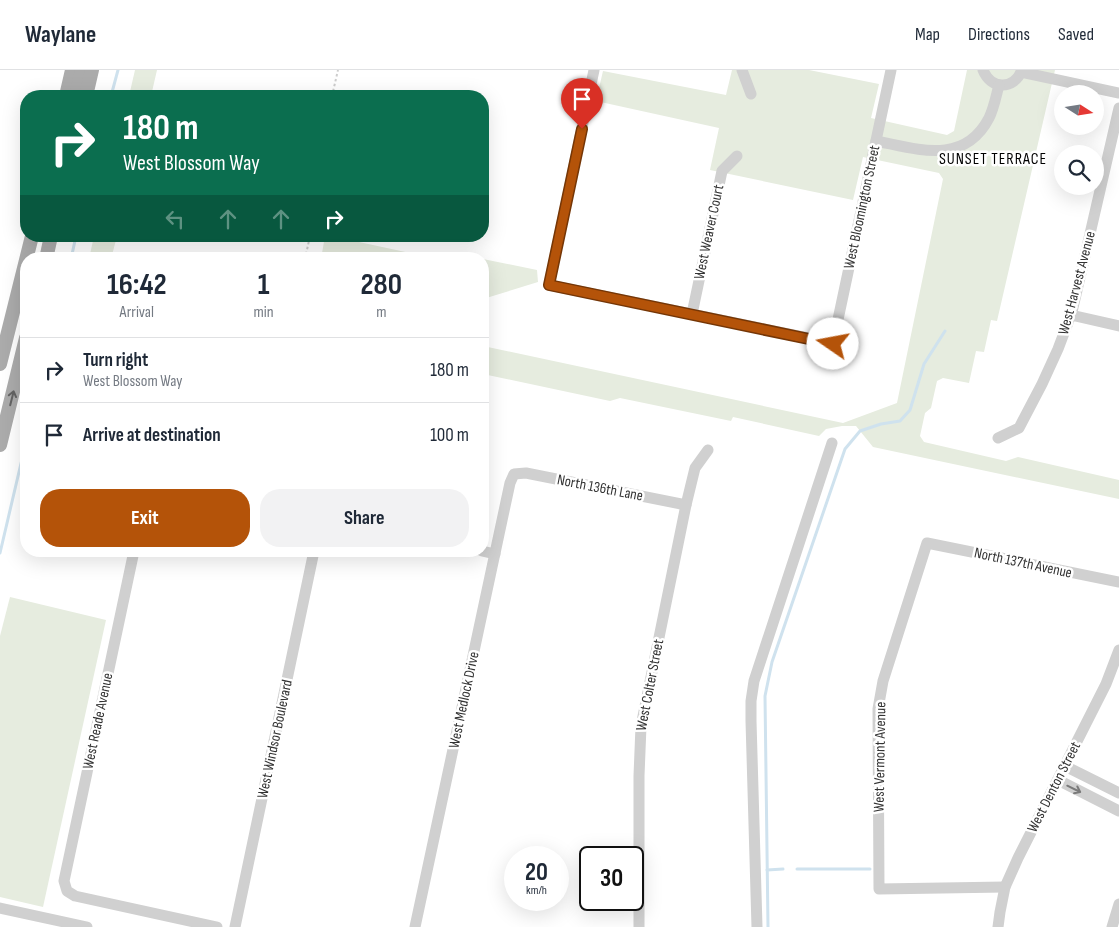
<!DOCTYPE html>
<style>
:root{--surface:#fff;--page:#f2f2f3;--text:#1f2937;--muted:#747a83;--line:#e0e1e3;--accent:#b45309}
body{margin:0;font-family:"Sofia Sans Condensed",sans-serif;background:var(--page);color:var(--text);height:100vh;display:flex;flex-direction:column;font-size:19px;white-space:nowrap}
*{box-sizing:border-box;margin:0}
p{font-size:16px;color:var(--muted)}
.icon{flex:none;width:28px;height:28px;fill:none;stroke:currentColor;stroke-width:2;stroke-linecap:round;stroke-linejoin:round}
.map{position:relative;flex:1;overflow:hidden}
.side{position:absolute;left:20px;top:182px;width:469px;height:305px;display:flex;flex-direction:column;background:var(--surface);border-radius:20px;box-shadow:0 5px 20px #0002}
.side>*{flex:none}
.banner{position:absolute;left:20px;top:20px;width:469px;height:152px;border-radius:20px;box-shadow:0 5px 20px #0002;background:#0b6e4f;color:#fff;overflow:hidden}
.needle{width:32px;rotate:102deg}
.fabs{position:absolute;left:1054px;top:15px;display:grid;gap:10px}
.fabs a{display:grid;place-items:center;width:50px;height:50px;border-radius:50%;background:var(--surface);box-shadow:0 5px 20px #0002;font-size:25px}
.speed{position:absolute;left:504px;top:776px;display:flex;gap:10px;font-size:25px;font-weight:700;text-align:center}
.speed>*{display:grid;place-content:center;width:65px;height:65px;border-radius:50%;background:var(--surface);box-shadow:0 5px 20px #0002;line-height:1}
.speed small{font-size:12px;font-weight:400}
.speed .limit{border:2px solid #111;border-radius:8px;background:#fff;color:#111}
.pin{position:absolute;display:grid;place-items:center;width:42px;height:42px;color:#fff;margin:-51px -21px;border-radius:50% 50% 50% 0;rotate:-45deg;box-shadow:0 0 5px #0007}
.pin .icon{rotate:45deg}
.me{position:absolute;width:55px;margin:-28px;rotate:282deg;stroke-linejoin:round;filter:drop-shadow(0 0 4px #0008)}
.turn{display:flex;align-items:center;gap:18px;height:105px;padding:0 20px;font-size:22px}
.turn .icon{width:65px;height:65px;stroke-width:2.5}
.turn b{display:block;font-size:35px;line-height:42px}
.lanes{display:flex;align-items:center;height:48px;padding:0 20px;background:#0003;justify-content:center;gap:25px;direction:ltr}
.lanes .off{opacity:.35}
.eta{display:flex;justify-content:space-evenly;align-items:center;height:85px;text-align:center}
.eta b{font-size:30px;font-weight:700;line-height:35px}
.primary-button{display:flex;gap:10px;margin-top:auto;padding:10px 20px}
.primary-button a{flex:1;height:58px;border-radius:20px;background:var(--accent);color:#fff;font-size:20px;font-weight:700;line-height:58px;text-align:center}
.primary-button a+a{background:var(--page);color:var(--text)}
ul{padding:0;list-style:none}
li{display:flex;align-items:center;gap:15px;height:65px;padding:0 20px;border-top:1px solid var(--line)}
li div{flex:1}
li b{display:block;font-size:19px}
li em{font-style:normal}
header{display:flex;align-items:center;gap:30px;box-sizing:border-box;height:70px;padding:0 25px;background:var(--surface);border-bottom:1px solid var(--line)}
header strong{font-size:24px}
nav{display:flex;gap:28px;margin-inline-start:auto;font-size:18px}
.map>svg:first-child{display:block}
</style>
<header>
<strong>Waylane</strong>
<nav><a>Map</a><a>Directions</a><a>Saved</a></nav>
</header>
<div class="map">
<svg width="1119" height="857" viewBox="0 0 1119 857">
<rect width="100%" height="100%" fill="#fff"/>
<g fill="#e6ecdf">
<polygon points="135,0 157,0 151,26 129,26"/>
<polygon points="732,0 809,0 879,14 871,48 947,65 954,61 967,0 1055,0 997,251 991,250 984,282 976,281 969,313 943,308 937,311 931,338 925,343 920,366 924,372 1006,391 1018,387 1119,410 1119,429 873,377 856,356 842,356 826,359 819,366 733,347 731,351 620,328 610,331 483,304 483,276 843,353 897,333 943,109 939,103 863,87 853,130 710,100 719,58 596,31 603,1 726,25"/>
<polygon points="94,166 117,166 111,189 89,189"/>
<polygon points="325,166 331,166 438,189 321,189"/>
<polygon points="483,189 537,200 538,212 483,229"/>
<polygon points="10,527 106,550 43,837 0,827 0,566"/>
</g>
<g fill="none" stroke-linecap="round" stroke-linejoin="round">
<g stroke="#cfe2ee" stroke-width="3">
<polyline points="111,26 118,0"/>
<polyline points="71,189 76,166"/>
<polyline points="0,483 26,372"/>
<polyline points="797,799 870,799"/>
<polyline points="767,800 783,799"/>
<polyline points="768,857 765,626 772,592 845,379 860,361 881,354 900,351 910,340 924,294 945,261"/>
</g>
<g stroke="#cdcdcd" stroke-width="2" stroke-dasharray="2.5 2.5" stroke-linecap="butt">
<polyline points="332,26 338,0"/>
<polyline points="305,189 310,166"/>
</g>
<g stroke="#d0d0d0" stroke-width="11">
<polyline points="594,0 549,215 833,273 891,0"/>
<polyline points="742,0 751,24"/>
<path d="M983 0C991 20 1014 20 1022 0"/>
<polyline points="1021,2 1119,23"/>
<path d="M876 71C917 79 964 96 989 48 994 38 996 26 999 15"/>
<polyline points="692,244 722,101 737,86"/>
<polyline points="1071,245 1119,256"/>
<polyline points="998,368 1019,358 1042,314 1058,279 1072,242 1119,38"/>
<polyline points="134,481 64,811 67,821 75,826 217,857"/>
<polyline points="482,481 495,484"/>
<polyline points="1065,696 1119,723"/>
<polyline points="1058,710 1119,741"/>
<polyline points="1005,817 879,819 878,639 883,611 927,473 1119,512"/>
<polyline points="0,838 87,857"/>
<polyline points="235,857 314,481"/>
<polyline points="415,857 510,413 514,404 526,403 686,435"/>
<polyline points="639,857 639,706 641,656 686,435 695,398 708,380"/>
<polyline points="757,857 751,651 751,631 754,611 832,373"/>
<polyline points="998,857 1000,842 1005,817 1018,788 1106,614 1119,580"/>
<polyline points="1112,857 1119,834"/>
</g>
<g stroke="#ababab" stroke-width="14">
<polyline points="66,26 72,0"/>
<polyline points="76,26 82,0"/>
<polyline points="86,26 92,0"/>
<polyline points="46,189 51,166"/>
<polyline points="0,294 32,166"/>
<polyline points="0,375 26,268"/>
</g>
</g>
<defs><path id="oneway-shaft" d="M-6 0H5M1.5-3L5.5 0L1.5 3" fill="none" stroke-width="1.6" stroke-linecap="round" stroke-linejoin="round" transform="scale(1.25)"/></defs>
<use stroke="#636363" href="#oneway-shaft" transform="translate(12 328) rotate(-76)"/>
<use stroke="#7a7a7a" href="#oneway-shaft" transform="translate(1074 719) rotate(26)"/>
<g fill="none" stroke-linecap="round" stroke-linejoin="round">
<defs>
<polyline id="route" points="582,59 549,215 833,274"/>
</defs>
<use href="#route" stroke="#753606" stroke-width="12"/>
<use href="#route" stroke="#b45309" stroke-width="9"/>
</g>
<g text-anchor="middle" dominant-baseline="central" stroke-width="5" stroke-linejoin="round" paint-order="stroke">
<g font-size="15" fill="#333" stroke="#fff">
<text transform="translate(862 137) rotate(-78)">West Bloomington Street</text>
<text transform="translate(709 162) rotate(-78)">West Weaver Court</text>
<text transform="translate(1077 213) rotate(-75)">West Harvest Avenue</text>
<text transform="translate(600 418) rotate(11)">North 136th Lane</text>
<text transform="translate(1023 493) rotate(12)">North 137th Avenue</text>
<text transform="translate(650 615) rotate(-79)">West Colter Street</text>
<text transform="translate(464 630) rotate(-78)">West Medlock Drive</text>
<text transform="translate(98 651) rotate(-78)">West Reade Avenue</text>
<text transform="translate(275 669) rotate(-78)">West Windsor Boulevard</text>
<text transform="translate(880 687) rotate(-89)">West Vermont Avenue</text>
<text transform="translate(1054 717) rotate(-63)">West Denton Street</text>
</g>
<g font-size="16" letter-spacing="1" fill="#000" stroke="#fff">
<text x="993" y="89">SUNSET TERRACE</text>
</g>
</g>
</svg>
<div class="fabs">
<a><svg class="needle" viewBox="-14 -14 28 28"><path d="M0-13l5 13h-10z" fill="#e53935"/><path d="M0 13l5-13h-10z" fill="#747a83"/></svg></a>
<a><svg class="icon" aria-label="search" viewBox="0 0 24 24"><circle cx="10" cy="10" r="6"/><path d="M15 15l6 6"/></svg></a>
</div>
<div class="speed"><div>20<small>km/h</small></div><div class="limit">30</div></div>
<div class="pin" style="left:582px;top:59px;background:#d93025"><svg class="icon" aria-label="arrive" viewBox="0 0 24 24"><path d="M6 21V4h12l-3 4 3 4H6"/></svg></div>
<svg class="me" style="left:833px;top:274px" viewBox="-20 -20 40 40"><circle r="19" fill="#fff"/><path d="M0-13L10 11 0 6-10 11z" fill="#b45309"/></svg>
<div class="banner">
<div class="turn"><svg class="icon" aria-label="right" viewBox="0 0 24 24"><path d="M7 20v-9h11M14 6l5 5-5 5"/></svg><div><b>180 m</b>West Blossom Way</div></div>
<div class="lanes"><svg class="icon off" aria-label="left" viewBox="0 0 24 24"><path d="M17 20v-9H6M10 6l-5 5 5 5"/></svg><svg class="icon off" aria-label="ahead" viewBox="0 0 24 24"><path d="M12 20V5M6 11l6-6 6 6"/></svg><svg class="icon off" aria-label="ahead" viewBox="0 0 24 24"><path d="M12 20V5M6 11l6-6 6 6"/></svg><svg class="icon" aria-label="right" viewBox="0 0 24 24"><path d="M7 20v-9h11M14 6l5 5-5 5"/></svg></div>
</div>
<section class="side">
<div class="eta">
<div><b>16:42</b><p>Arrival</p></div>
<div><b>1</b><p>min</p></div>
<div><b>280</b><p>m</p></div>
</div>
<ul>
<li><svg class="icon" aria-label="right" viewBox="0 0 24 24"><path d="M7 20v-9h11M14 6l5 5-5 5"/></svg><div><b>Turn right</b><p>West Blossom Way</p></div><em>180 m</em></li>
<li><svg class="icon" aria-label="arrive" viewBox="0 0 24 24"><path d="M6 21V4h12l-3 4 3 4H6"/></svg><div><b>Arrive at destination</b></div><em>100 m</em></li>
</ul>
<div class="primary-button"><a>Exit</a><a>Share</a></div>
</section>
</div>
